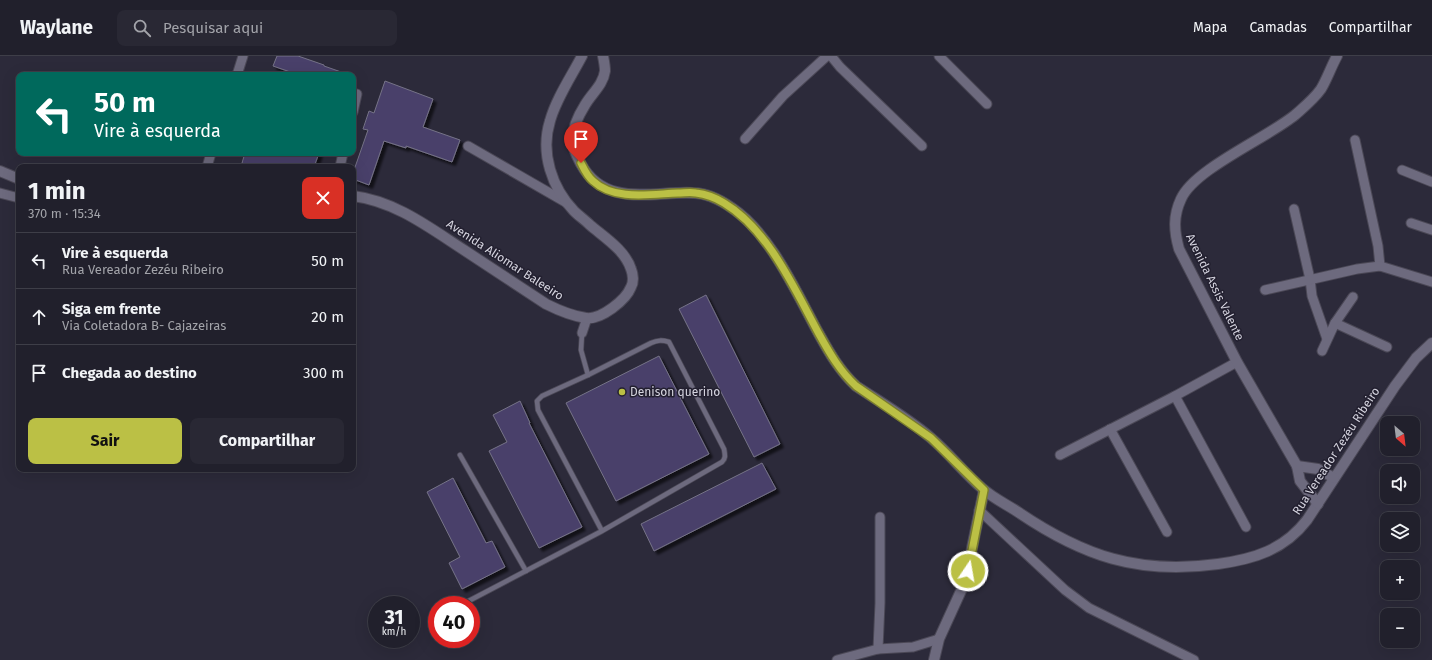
<!DOCTYPE html>
<html lang="pt">
<meta charset="utf-8">
<style>
:root{--surface:#21202c;--page:#292834;--text:#f1f3f6;--muted:#a2a3a9;--line:#3e3e48;--accent:#bbc045}
body{margin:0;font-family:"Fira Sans",sans-serif;background:var(--page);color:var(--text);height:100vh;display:flex;flex-direction:column;font-size:15px;white-space:nowrap}
*{box-sizing:border-box;margin:0}
p{font-size:13px;color:var(--muted)}
.icon{flex:none;width:22px;height:22px;fill:none;stroke:currentColor;stroke-width:2;stroke-linecap:round;stroke-linejoin:round}
.map{position:relative;flex:1;overflow:hidden}
.side{position:absolute;left:16px;top:108px;width:340px;height:308px;display:flex;flex-direction:column;background:var(--surface);border-radius:8px;box-shadow:0 4px 16px #0002,0 0 0 1px var(--line)}
.side>*{flex:none}
.top-card{position:absolute;left:16px;top:16px;width:340px;height:84px;border-radius:8px;box-shadow:0 4px 16px #0002,0 0 0 1px var(--line);background:#00695c;color:#fff;overflow:hidden}
.needle{width:26px;rotate:152deg}
.controls{position:absolute;left:1380px;top:360px;display:grid;gap:8px}
.controls a{display:grid;place-items:center;width:40px;height:40px;border-radius:8px;background:var(--surface);box-shadow:0 4px 16px #0002,0 0 0 1px var(--line);font-size:20px}
.speed{position:absolute;left:368px;top:540px;display:flex;gap:8px;font-size:20px;font-weight:700;text-align:center}
.speed>*{display:grid;place-content:center;width:52px;height:52px;border-radius:50%;background:var(--surface);box-shadow:0 4px 16px #0002,0 0 0 1px var(--line);line-height:1}
.speed small{font-size:10px;font-weight:400}
.speed .limit{border:6px solid #d22;background:#fff;color:#111}
.pin{position:absolute;display:grid;place-items:center;width:34px;height:34px;color:#fff;margin:-41px -17px;border-radius:50% 50% 50% 0;rotate:-45deg;box-shadow:0 0 4px #0007}
.pin .icon{rotate:45deg}
.me{position:absolute;width:44px;margin:-22px;rotate:12deg;stroke-linejoin:round;filter:drop-shadow(0 0 3px #0008)}
.turn{display:flex;align-items:center;gap:14px;height:84px;padding:0 12px;font-size:18px}
.turn .icon{width:52px;height:52px;stroke-width:2.5}
.turn b{display:block;font-size:28px;line-height:34px}
.round{display:grid;place-items:center;flex:none;width:42px;height:42px;border-radius:8px;background:var(--page)}
.headline{display:flex;align-items:center;justify-content:space-between;height:68px;padding:0 12px}
h1{font-size:24px;font-weight:700;line-height:30px}
.action{display:flex;gap:8px;margin-top:auto;padding:8px 12px}
.action a{flex:1;height:46px;border-radius:8px;background:var(--accent);color:#111;font-size:16px;font-weight:700;line-height:46px;text-align:center}
.action a+a{background:var(--page);color:var(--text)}
ul{padding:0;list-style:none}
li{display:flex;align-items:center;gap:12px;height:56px;padding:0 12px;border-top:1px solid var(--line)}
li div{flex:1}
li b{display:block;font-size:15px}
li em{font-style:normal}
header{display:flex;align-items:center;gap:24px;box-sizing:border-box;height:56px;padding:0 20px;background:var(--surface);border-bottom:1px solid var(--line)}
header strong{font-size:19px}
nav{display:flex;gap:22px;margin-inline-start:auto;font-size:14px}
.search{width:280px;height:36px;background:var(--page);display:flex;align-items:center;gap:10px;box-sizing:border-box;padding:0 14px;border-radius:8px;color:var(--muted);font-size:15px}
.map>svg:first-child{display:block}
</style>
<header>
<strong>Waylane</strong>
<div class="search"><svg class="icon" aria-label="search" viewBox="0 0 24 24"><circle cx="10" cy="10" r="6"/><path d="M15 15l6 6"/></svg>Pesquisar aqui</div>
<nav><a>Mapa</a><a>Camadas</a><a>Compartilhar</a></nav>
</header>
<div class="map">
<svg width="1432" height="604" viewBox="0 0 1432 604">
<defs>
<filter id="shadow"><feDropShadow dx="3.5" dy="3.5" stdDeviation="1" flood-color="#0009"/></filter>
</defs>
<rect width="100%" height="100%" fill="#2c2a3a"/>
<g fill="#48406b" stroke="#767387" filter="url(#shadow)">
<polygon points="277,0 298,0 324,9 324,10 344,17 344,19 299,19 273,10"/>
<polygon points="385,25 433,43 423,71 460,84 452,106 406,90 406,92 384,85 369,129 353,123 353,117 368,74 363,73 369,55 374,57"/>
<polygon points="245,97 319,97 314,111 255,111 242,107"/>
<polygon points="706,239 780,388 754,401 679,253"/>
<polygon points="659,300 709,398 616,445 566,347"/>
<polygon points="520,345 530,367 529,367 582,471 539,492 489,395 507,386 493,359"/>
<polygon points="762,407 776,433 654,495 641,468"/>
<polygon points="453,422 486,487 492,485 505,511 462,533 449,507 460,501 427,436"/>
</g>
<g fill="none" stroke-linecap="round" stroke-linejoin="round">
<defs>
<g id="lane">
<polyline points="582,277 581,294 588,319"/>
<polyline points="460,399 526,515"/>
<path d="M461 549 602 475 538 354 537 345 542 340 588 319 651 287C658 284 662 284 669 286L724 393C725 399 726 402 722 406L602 475"/>
</g>
<g id="street">
<polyline points="831,0 840,11 922,90"/>
<polyline points="939,0 987,48"/>
<polyline points="237,19 243,0"/>
<polyline points="353,56 357,38"/>
<polyline points="745,83 783,40 827,0"/>
<polyline points="1355,84 1378,190 1380,210"/>
<polyline points="468,90 567,147"/>
<polyline points="207,111 211,97"/>
<polyline points="340,111 343,97"/>
<polyline points="1402,114 1432,126"/>
<polyline points="0,137 19,142"/>
<polyline points="1294,153 1310,223 1312,240 1327,283"/>
<polyline points="1411,167 1432,174"/>
<polyline points="1265,234 1357,213 1380,210 1432,226"/>
<polyline points="1335,267 1387,291"/>
<polyline points="582,277 587,262"/>
<polyline points="1322,295 1335,267 1353,241"/>
<polyline points="1175,340 1246,471"/>
<polyline points="1110,373 1167,476"/>
<polyline points="1060,399 1175,340 1237,306"/>
<polyline points="979,454 1065,534 1089,552 1194,604"/>
<polyline points="878,593 880,547 880,461"/>
<polyline points="837,604 878,593 913,591 939,583"/>
</g>
<g id="secondary">
<path d="M603 0C604 5 605 10 605 15 603 29 592 37 585 49 578 60 571 75 573 89 574 95 578 102 581 108 605 152 653 135 693 137 707 137 722 145 732 152 771 178 797 238 819 278 830 298 840 315 856 330 880 346 909 363 931 382 949 397 964 417 983 433 993 442 1006 448 1018 456 1083 500 1138 519 1218 508 1254 503 1284 494 1307 464L1395 330 1416 302 1432 287"/>
<polyline points="0,115 19,123"/>
<path d="M353 140C395 145 430 172 464 194 491 212 519 230 546 248 558 254 572 260 586 262 601 264 626 244 631 231 634 226 633 218 631 213 625 194 604 181 590 169 585 164 579 160 574 155 552 132 540 97 550 65 556 43 571 21 582 0"/>
<polyline points="1297,410 1318,413 1334,422"/>
<path d="M1318 448 1300 425 1297 410 1237 306 1179 193C1174 175 1173 160 1181 143 1194 113 1267 82 1295 59 1304 51 1314 43 1321 33 1327 23 1331 11 1337 0"/>
<polyline points="934,604 939,583 965,526 984,434"/>
</g>
</defs>
<use href="#lane" stroke="#4b4856" stroke-width="6"/>
<use href="#street" stroke="#4b4856" stroke-width="11"/>
<use href="#secondary" stroke="#4b4856" stroke-width="12"/>
<use href="#lane" stroke="#6d6a7e" stroke-width="4.5"/>
<use href="#street" stroke="#6d6a7e" stroke-width="9"/>
<use href="#secondary" stroke="#6d6a7e" stroke-width="10"/>
</g>
<g fill="none" stroke-linecap="round" stroke-linejoin="round">
<defs>
<path id="route" d="M581 107C584 113 587 120 593 125 614 145 651 138 678 137 684 137 690 136 696 137 705 138 716 142 724 147 769 174 795 234 819 278 830 298 840 315 856 330L931 382 984 434 968 515"/>
</defs>
<use href="#route" stroke="#7a7d2d" stroke-width="10"/>
<use href="#route" stroke="#bbc045" stroke-width="7"/>
</g>
<circle fill="#bbc045" stroke="#232030" stroke-width="1.5" cx="622" cy="336" r="4"/>
<g text-anchor="middle" dominant-baseline="central" stroke-width="3" stroke-linejoin="round" paint-order="stroke">
<g font-size="12" fill="#d5d4df" stroke="#232030">
<text transform="translate(505 204) rotate(33)">Avenida Aliomar Baleeiro</text>
<text transform="translate(1215 231) rotate(64)">Avenida Assis Valente</text>
<text transform="translate(1336 395) rotate(-57)">Rua Vereador Zezéu Ribeiro</text>
</g>
<g font-size="12" fill="#d5d4df" stroke="#232030" text-anchor="start">
<text x="630" y="336">Denison querino</text>
</g>
</g>
</svg>
<div class="controls">
<a><svg class="needle" viewBox="-14 -14 28 28"><path d="M0-13l5 13h-10z" fill="#e53935"/><path d="M0 13l5-13h-10z" fill="#a2a3a9"/></svg></a>
<a><svg class="icon" aria-label="sound" viewBox="0 0 24 24"><path d="M4 9h4l5-4v14l-5-4H4zM17 9q2 3 0 6"/></svg></a>
<a><svg class="icon" aria-label="layers" viewBox="0 0 24 24"><path d="M12 4l9 5-9 5-9-5zM3 14l9 5 9-5"/></svg></a>
<a>+</a>
<a>−</a>
</div>
<div class="speed"><div>31<small>km/h</small></div><div class="limit">40</div></div>
<div class="pin" style="left:581px;top:107px;background:#d93025"><svg class="icon" aria-label="arrive" viewBox="0 0 24 24"><path d="M6 21V4h12l-3 4 3 4H6"/></svg></div>
<svg class="me" style="left:968px;top:515px" viewBox="-20 -20 40 40"><circle r="17" fill="#bbc045" stroke="#fff" stroke-width="3"/><path d="M0-11L8 9 0 5-8 9z" fill="#fff"/></svg>
<div class="top-card">
<div class="turn"><svg class="icon" aria-label="left" viewBox="0 0 24 24"><path d="M17 20v-9H6M10 6l-5 5 5 5"/></svg><div><b>50 m</b>Vire à esquerda</div></div>
</div>
<section class="side">
<div class="headline"><div><h1>1 min</h1><p>370 m · 15:34</p></div><a class="round" style="background:#d93025;color:#fff"><svg class="icon" aria-label="close" viewBox="0 0 24 24"><path d="M6 6l12 12M18 6L6 18"/></svg></a></div>
<ul>
<li><svg class="icon" aria-label="left" viewBox="0 0 24 24"><path d="M17 20v-9H6M10 6l-5 5 5 5"/></svg><div><b>Vire à esquerda</b><p>Rua Vereador Zezéu Ribeiro</p></div><em>50 m</em></li>
<li><svg class="icon" aria-label="ahead" viewBox="0 0 24 24"><path d="M12 20V5M6 11l6-6 6 6"/></svg><div><b>Siga em frente</b><p>Via Coletadora B- Cajazeiras</p></div><em>20 m</em></li>
<li><svg class="icon" aria-label="arrive" viewBox="0 0 24 24"><path d="M6 21V4h12l-3 4 3 4H6"/></svg><div><b>Chegada ao destino</b></div><em>300 m</em></li>
</ul>
<div class="action"><a>Sair</a><a>Compartilhar</a></div>
</section>
</div>
